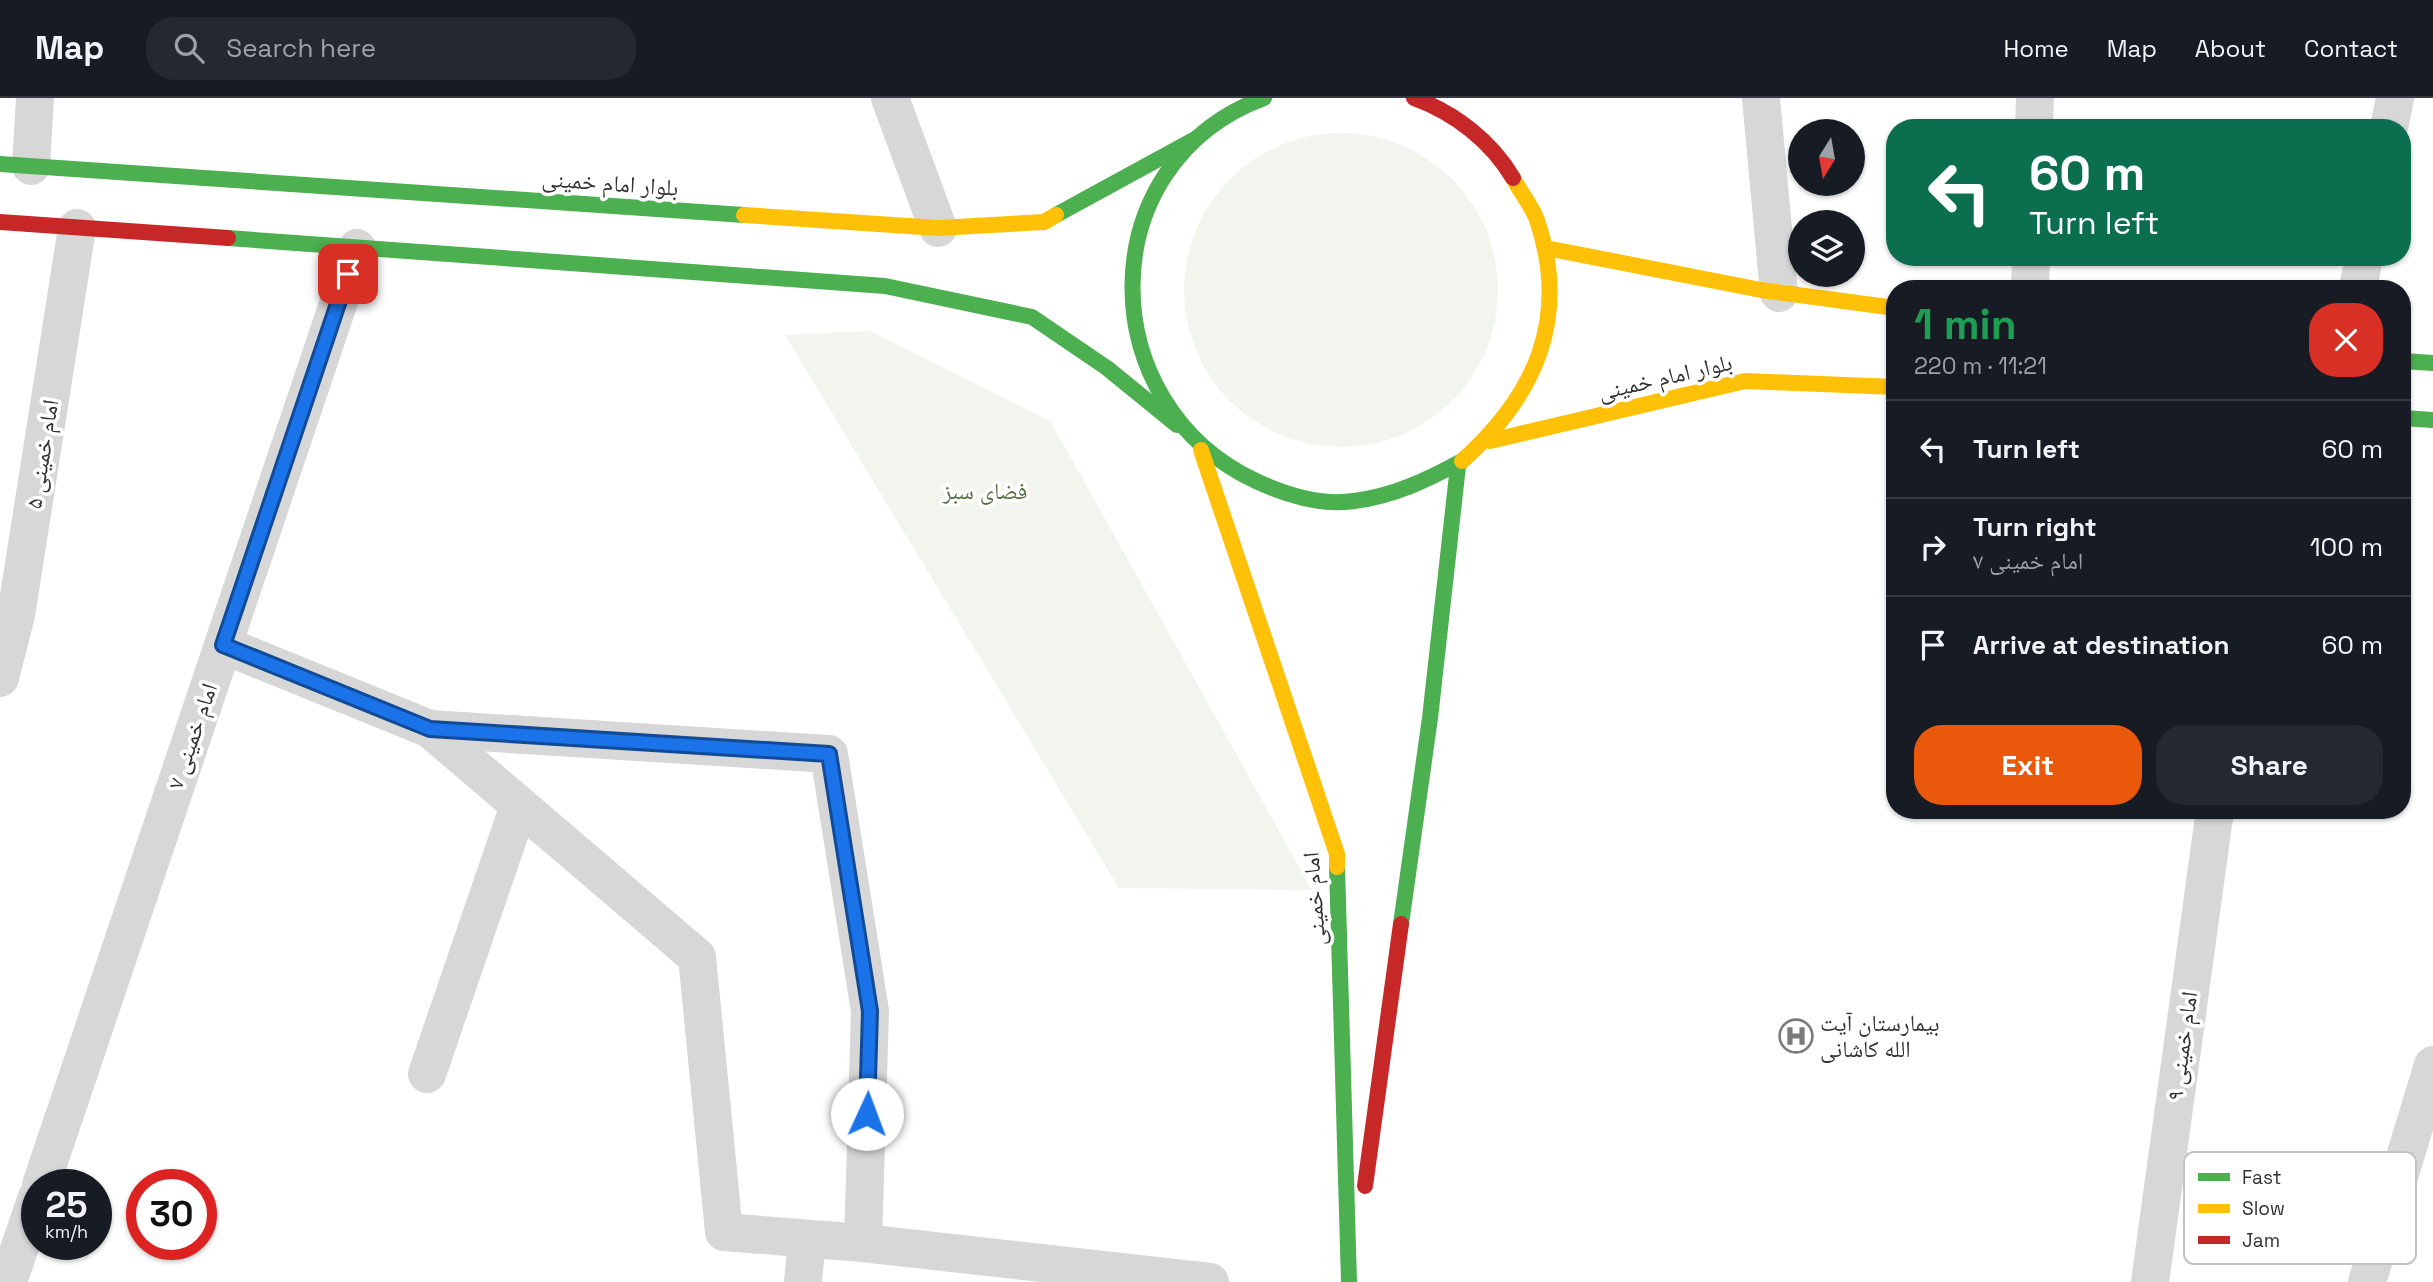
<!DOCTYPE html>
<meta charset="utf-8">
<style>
:root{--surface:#171b24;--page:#242831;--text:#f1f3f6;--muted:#9ea1a6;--line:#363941;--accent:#ea580c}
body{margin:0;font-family:"Space Grotesk","Noto Naskh Arabic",sans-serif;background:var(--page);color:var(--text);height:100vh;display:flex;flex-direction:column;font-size:26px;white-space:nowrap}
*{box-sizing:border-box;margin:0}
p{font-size:23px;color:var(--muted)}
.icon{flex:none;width:38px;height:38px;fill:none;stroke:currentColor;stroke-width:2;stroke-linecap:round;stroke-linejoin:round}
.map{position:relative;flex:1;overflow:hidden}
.panel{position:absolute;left:1886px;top:182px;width:525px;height:539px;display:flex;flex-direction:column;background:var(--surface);border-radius:28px;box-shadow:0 2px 5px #0004}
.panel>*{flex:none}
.banner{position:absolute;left:1886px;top:21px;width:525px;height:147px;border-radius:28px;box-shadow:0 2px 5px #0004;background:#0b6e4f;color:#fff;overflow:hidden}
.needle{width:46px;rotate:191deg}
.tools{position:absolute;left:1788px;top:21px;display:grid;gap:14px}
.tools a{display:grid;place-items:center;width:77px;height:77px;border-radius:50%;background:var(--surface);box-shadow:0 2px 5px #0004;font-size:35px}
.speed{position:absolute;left:21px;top:1071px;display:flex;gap:14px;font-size:35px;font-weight:700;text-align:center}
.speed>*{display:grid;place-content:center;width:91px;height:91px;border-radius:50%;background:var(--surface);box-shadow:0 2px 5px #0004;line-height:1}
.speed small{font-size:18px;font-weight:400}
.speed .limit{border:10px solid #d22;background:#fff;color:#111}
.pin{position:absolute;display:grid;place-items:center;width:60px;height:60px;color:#fff;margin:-30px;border-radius:14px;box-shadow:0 4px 10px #0006}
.me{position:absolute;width:77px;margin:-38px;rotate:2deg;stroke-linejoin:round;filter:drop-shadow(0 0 5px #0008)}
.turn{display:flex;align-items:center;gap:24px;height:147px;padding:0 28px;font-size:32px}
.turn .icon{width:91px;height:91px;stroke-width:2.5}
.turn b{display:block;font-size:49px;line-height:60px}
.round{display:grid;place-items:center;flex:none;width:74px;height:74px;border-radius:28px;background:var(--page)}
.headline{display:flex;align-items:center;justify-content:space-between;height:119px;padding:0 28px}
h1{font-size:42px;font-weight:700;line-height:52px;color:#1e9e55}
.button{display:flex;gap:14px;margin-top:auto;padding:14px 28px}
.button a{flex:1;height:80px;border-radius:28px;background:var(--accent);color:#fff;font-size:28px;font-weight:700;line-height:80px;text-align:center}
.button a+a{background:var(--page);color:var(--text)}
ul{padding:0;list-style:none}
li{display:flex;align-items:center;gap:21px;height:98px;padding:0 28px;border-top:2px solid var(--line)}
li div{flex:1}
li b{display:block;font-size:26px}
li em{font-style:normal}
header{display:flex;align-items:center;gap:42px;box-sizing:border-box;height:98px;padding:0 35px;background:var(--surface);border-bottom:2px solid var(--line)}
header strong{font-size:33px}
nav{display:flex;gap:38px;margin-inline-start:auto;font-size:24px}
.search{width:490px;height:63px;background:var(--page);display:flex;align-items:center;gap:18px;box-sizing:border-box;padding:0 24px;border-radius:28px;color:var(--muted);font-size:26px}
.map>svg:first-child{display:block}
</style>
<header>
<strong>Map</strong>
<div class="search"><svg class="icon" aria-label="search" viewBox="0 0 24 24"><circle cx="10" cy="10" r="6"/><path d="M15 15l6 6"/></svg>Search here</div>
<nav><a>Home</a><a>Map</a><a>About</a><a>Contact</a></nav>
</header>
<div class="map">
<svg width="2433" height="1184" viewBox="0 0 2433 1184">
<rect width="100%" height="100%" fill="#fff"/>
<g fill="#f1f5ed">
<circle cx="1341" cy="192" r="157"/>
<polygon points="869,233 1051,324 1312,792 1119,790 785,237"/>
</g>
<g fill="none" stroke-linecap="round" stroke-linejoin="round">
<g stroke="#d7d7d7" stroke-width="38">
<polyline points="890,0 938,130"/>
<polyline points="1761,0 1779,195"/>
<polyline points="2034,30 2035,0"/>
<polyline points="2389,30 2395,0"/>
<polyline points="31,68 35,0"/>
<polyline points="2030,191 2031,159"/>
<polyline points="2358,191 2364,159"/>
<polyline points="223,547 430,631 829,656 870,913 863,1145 1210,1184"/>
<polyline points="0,580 16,517 77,130"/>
<polyline points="430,631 697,859 724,1134 863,1145"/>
<polyline points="427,976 519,708"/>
<polyline points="41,1087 357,150"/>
<polyline points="8,1184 37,1099"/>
<polyline points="803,1184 807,1141"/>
<polyline points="2150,1184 2215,712"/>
<polyline points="2367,1184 2433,967"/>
</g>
<g stroke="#4caf50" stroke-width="16">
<path d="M1264 0C1089 65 1091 306 1256 383 1286 397 1320 408 1354 403 1394 398 1427 382 1462 363"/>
<polyline points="0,66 744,117"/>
<polyline points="1056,117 1197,40"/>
<polyline points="228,140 885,188 1032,219 1107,270 1177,327"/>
<polyline points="2403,263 2433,265"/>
<polyline points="2403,320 2433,322"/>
<polyline points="1337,769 1349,1184"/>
<polyline points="1401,826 1430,620 1458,368"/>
</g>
<g stroke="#ffc107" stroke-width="16">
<polyline points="744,117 938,130 1044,124 1056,117"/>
<polyline points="1546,150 1761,192 1895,210"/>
<polyline points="1490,343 1745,283 1895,289"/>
<polyline points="1201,352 1337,756 1337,769"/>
<path d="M1462 363C1536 297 1570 220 1537 122 1532 108 1520 94 1513 80"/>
</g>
<g stroke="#c62828" stroke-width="16">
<path d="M1414 0C1455 15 1491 43 1513 80"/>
<polyline points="0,124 228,140"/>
<polyline points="1365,1088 1401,826"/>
</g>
</g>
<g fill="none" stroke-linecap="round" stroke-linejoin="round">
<defs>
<polyline id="route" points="348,176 223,547 430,631 829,656 870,913 867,1016"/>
</defs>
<use href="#route" stroke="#114b97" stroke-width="18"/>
<use href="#route" stroke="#1a73e8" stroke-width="12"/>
</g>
<defs>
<symbol id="hospital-ring" viewBox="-11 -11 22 22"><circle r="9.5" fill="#fff" stroke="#7a7a7a" stroke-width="1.5"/><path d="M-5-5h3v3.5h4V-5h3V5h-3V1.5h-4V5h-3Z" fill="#7a7a7a"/></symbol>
</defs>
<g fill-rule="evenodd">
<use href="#hospital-ring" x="1777" y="919" width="38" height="38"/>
</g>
<g text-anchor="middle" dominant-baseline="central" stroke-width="7" stroke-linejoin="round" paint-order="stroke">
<g font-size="23" fill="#333" stroke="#fff">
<text transform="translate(610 85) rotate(4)">بلوار امام خمینی</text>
<text transform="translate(1665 279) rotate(-13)">بلوار امام خمینی</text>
<text transform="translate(42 356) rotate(-81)">امام خمینی ۵</text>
<text transform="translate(192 638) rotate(-71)">امام خمینی ۷</text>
<text transform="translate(1314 801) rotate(-94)">امام خمینی</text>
<text transform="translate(2182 948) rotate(-82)">امام خمینی ۹</text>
</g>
<g font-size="23" fill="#56703f" stroke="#fff">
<text x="985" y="393">فضای سبز</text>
</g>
<g font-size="23" fill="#333" stroke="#fff" text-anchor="start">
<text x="1820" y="925">بیمارستان آیت<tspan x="1820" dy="26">الله کاشانی</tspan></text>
</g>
</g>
<rect x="2184" y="1054" width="232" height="112" rx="10" fill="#fff" stroke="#c2c2c2" stroke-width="2"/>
<rect x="2198" y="1075" width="32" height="8" fill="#4caf50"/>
<rect x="2198" y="1106" width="32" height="9" fill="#ffc107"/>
<rect x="2198" y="1138" width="32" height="8" fill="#c62828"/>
<g font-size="19" fill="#333">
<text x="2242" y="1086">Fast</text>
<text x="2242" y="1117">Slow</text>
<text x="2242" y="1149">Jam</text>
</g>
</svg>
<div class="tools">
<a><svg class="needle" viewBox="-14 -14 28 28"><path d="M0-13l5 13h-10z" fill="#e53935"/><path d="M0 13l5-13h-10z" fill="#9ea1a6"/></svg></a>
<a><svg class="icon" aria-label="layers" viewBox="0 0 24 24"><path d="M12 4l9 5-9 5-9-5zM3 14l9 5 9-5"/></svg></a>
</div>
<div class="speed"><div>25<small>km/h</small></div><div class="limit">30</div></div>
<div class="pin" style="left:348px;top:176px;background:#d93025"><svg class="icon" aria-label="arrive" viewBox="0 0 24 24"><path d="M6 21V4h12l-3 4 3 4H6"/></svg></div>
<svg class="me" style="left:867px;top:1016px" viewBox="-20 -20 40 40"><circle r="19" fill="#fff"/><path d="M0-13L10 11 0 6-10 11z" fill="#1a73e8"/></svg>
<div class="banner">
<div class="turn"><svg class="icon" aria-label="left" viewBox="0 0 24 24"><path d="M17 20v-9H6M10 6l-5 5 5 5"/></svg><div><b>60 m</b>Turn left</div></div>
</div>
<section class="panel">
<div class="headline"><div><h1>1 min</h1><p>220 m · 11:21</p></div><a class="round" style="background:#d93025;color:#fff"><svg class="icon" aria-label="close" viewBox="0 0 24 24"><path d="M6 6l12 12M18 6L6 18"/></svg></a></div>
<ul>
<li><svg class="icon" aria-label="left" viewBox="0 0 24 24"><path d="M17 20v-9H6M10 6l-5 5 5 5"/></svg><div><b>Turn left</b></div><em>60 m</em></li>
<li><svg class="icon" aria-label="right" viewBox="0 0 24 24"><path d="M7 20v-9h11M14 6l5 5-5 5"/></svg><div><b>Turn right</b><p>امام خمینی ۷</p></div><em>100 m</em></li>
<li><svg class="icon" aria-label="arrive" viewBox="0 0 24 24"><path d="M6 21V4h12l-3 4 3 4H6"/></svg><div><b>Arrive at destination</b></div><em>60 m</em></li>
</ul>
<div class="button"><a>Exit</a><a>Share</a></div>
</section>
</div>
